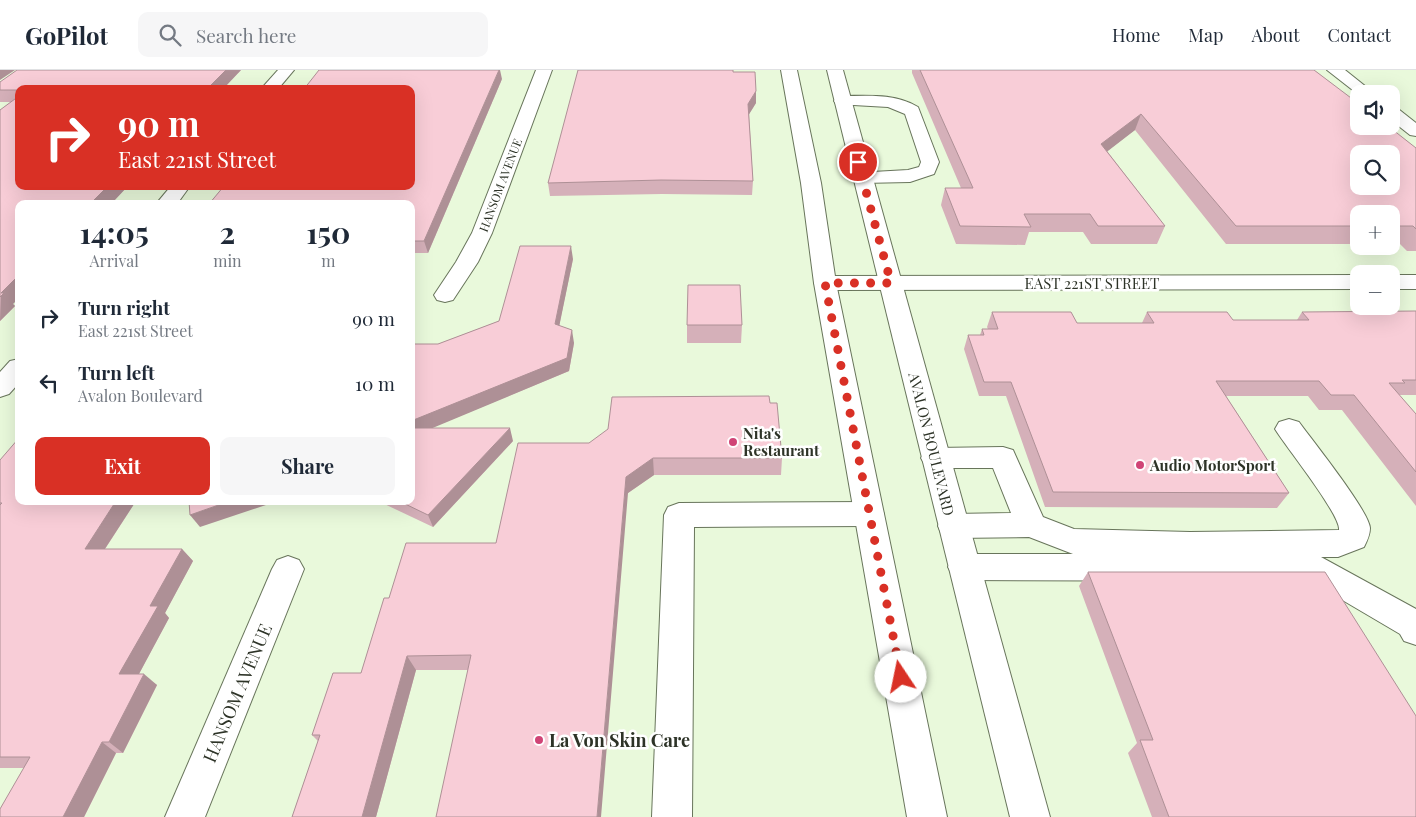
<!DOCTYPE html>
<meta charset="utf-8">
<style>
:root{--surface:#fff;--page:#f6f6f7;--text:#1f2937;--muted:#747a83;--line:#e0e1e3;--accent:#d93025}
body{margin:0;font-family:"Playfair Display",serif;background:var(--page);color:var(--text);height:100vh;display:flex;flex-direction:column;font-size:19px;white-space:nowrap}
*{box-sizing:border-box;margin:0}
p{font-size:16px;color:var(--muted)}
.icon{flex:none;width:28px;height:28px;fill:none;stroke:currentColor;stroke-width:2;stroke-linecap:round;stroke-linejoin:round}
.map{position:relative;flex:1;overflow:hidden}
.panel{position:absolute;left:15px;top:130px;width:400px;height:305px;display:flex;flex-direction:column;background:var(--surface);border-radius:10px;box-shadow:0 5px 20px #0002}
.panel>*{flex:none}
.guide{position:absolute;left:15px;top:15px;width:400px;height:105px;border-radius:10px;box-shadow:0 5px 20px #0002;background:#d93025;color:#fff;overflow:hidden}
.buttons{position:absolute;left:1350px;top:15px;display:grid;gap:10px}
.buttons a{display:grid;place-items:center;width:50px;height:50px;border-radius:10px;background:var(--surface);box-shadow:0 5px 20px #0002;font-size:25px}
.pin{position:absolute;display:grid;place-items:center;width:42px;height:42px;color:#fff;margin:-21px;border:2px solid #fff;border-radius:50%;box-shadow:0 1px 5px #0007}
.me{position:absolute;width:55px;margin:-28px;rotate:349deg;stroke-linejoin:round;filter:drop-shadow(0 0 4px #0008)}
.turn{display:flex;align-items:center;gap:18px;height:105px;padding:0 20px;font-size:22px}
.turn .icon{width:65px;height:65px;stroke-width:2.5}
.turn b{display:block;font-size:35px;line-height:42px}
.eta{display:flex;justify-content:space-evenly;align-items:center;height:85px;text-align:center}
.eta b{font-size:30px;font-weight:700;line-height:35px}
.action{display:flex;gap:10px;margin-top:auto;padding:10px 20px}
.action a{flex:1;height:58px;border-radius:10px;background:var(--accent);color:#fff;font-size:20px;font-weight:700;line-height:58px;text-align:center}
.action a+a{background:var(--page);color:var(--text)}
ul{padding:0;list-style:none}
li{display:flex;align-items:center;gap:15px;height:65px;padding:0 20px}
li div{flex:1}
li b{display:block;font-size:19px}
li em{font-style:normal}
header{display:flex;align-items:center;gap:30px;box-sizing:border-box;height:70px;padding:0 25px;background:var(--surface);border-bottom:1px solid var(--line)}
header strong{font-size:24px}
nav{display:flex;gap:28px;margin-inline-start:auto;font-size:18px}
.search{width:350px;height:45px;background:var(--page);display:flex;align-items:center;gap:12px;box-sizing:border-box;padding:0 18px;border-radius:10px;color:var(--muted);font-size:19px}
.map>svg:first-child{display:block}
</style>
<header>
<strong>GoPilot</strong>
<div class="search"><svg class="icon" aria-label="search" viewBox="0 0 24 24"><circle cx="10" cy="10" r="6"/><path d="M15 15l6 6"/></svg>Search here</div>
<nav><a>Home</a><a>Map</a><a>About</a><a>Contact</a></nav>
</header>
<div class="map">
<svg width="1416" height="747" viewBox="0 0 1416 747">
<rect width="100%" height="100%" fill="#e9f9db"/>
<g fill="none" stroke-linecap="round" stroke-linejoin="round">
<defs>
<g id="minor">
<polygon points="278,0 294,0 278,19 261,19"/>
<polygon points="536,0 552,0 492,163 478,192 453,230 445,232 437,230 434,225 456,192 472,163"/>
<polygon points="1327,0 1345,0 1375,24 1359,24 1359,25"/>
<path d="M842 26C868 26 895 23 918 37L939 92 934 104 910 112 862 113 855 111 853 107 855 103 908 100 919 97 921 92 905 44 888 37 836 34 834 31 836 28Z"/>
<polygon points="1391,37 1397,38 1416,53 1416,66 1410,65 1391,50"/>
<polygon points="171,116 190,116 177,134 156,134"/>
<polygon points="1359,205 1359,219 825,220 817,218 814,213 817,208 825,206"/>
<rect x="1391" y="205" width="25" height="14"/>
<polygon points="19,289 19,313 9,324 0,327 0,302 10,291"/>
<path d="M1289 349 1299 352C1312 370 1369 441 1370 458 1370 465 1367 471 1364 477L1338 487H1321L1416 539V575L1404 571 1400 564 1310 511 964 510 953 506 948 497 953 488 964 484H1091H1073L1029 467 953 468 942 465 938 456 942 447 953 444 1011 443 993 398H935L925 395 921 388 925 381 935 378 1003 377 1013 380 1043 447 1074 459 1190 462 1339 460C1341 445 1286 377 1275 359L1279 352Z"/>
<polygon points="869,432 880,436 884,444 880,452 869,456 694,457 692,747 652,747 664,445 668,437 679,433"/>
<polygon points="288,486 299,490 304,499 205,747 165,747 272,499 277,490"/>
</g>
<g id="major">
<polygon points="781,0 797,0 821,113 836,213 947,747 907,747 814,213 801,113"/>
<polygon points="827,0 843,0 1050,747 1010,747"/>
</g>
</defs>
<use href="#minor" stroke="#68755b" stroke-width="2"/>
<use href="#major" stroke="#68755b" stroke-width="2"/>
<use href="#minor" fill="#fff" fill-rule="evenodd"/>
<use href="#major" fill="#fff" fill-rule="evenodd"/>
</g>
<g fill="#d5b0b9">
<polygon points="17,0 241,0 223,19 19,19 19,116 128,116 111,134 19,134 13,234 15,236 0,251 0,40 11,32 0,32 0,12"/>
<polygon points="912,0 1314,0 1416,78 1416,181 1407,181 1400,174 1391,174 1391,144 1359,144 1359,174 1226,174 1135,60 1107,81 1165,156 1157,174 1091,174 1083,162 1029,162 1025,175 956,174 941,135 945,118 961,118 912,3"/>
<polygon points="733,2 756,33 749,44 753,111 752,125 662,124 550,126 548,113"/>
<polygon points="502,9 428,183 411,183 411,134"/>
<polygon points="573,189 559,256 574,273 569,301 431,358 513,371 433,457 378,431 411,431 438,274 499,251"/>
<polygon points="1416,241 1416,325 1399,325 1416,344 1416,436 1342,340 1319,340 1308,326 1226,326 1289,423 1277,438 1045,437 1006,326 979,326 964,279 968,265 980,265 982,259 988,259 987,257 992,242 1077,253 1142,253 1147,242 1233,250 1297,250 1302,242"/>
<polygon points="687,255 742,255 741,273 687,273"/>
<polygon points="589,373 782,388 781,405 654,405 628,423 468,600 416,600 376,747 292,747 318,671 312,665 361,603 389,528 496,473"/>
<polygon points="0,390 19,431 136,431 105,479 182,479 193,491 165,543 169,548 139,604 157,615 123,683 116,683 84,747 0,747 24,698 0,698"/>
<polygon points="1088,502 1416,747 1152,747 1128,683 1137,673 1079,516"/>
</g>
<g fill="#ae9096">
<polygon points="0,0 15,0 0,10"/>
<polygon points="226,0 241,0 223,19 207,19"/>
<polygon points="499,0 500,0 502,9 428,183 424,171"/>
<polygon points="756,21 756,33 748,46 748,34"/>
<polygon points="1141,44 1135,60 1095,91 1101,74"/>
<polygon points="108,116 128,116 111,134 90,134"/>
<polygon points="571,176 573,189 557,267 555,254"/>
<polygon points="19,205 19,228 13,234 15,236 0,251 1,223"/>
<polygon points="572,260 574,273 569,301 411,367 411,351"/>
<polygon points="510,358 513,371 433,457 428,445"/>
<polygon points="653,388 654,405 628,423 601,747 597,747 626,407"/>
<polygon points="116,431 136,431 97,491 85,479"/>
<polygon points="230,431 275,431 275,432 200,457 190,445"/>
<polygon points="182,479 193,491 165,543 169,548 133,615 119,604 150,536"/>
<polygon points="407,586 416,600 376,747 362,747"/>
<polygon points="144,604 157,615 123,683 109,672"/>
<polygon points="102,672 116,683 84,747 63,747"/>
</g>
<g fill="#f8cdd7" stroke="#ae9096" fill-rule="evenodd">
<polygon points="17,0 226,0 207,19 19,19 19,20 0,20 0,12"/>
<polygon points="319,0 499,0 424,171 411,171 411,134 209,134 224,116 411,116 411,19 304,19"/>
<polygon points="578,0 733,0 733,2 755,2 756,21 748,34 753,111 661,110 548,113"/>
<path d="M920 0H1314L1359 34V56H1388L1416 78V159L1413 156H1391V144H1359V156H1236L1141 44 1101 74 1165 156H1098L1090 144H1024L1031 157 960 156 945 118H973ZM1359 84H1391V116H1359Z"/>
<polygon points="19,26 19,116 108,116 90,134 19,134 19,205 1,223 4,223 0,227 0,40"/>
<polygon points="520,176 571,176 555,254 572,260 567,288 411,351 411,274 438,274 499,251"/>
<polygon points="688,215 740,215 742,255 687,255"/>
<polygon points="1416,241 1416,310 1402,310 1405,313 1389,313 1416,344 1416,402 1354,325 1331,325 1319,311 1216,311 1289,423 1053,422 1011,312 984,312 968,265 984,265 982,259 998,259 992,242 1071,242 1077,253 1154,253 1147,242 1227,242 1233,250 1309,250 1302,242"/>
<polygon points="769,326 770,333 777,333 782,388 653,388 626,407 597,747 436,747 471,585 407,586 362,747 292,747 320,665 312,665 333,603 361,603 384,528 389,528 406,473 496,473 518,373 589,373 608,359 612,327"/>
<polygon points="411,358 510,358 428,445 399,431 411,431"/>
<polygon points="19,368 19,431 116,431 85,479 182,479 150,536 158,536 119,604 144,604 109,672 102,672 63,747 0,747 0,739 30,687 0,687 0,435 2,433 0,433 0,390"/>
<polygon points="189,431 230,431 190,445"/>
<polygon points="1088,502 1325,502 1416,646 1416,747 1169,747 1140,670 1153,670"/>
</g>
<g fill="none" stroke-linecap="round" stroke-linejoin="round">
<polyline stroke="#d93025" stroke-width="9" stroke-dasharray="0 16.2" points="858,92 891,213 825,213 901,607"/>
</g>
<g fill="#d04476" stroke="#fff" stroke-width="2">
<circle cx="733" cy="372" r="5"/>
<circle cx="1140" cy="395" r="5"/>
<circle cx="539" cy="670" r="5"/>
</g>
<g text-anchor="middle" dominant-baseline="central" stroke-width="5" stroke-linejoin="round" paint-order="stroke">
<g font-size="12" fill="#2d3327" stroke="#fff">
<text transform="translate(500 115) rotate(-69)">HANSOM AVENUE</text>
</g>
<g font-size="15" fill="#2d3327" stroke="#fff">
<text x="1092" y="213">EAST 221ST STREET</text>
<text transform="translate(932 374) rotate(76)">AVALON BOULEVARD</text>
</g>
<g font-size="15" font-weight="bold" fill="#2d3327" stroke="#fff" text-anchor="start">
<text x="743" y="363">Nita's<tspan x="743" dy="17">Restaurant</tspan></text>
<text x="1150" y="395">Audio MotorSport</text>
</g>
<g font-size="18" fill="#2d3327" stroke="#fff">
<text transform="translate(237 623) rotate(-67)">HANSOM AVENUE</text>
</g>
<g font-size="18" font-weight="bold" fill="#2d3327" stroke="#fff" text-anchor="start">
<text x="549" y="670">La Von Skin Care</text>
</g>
</g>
</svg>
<div class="buttons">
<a><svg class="icon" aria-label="sound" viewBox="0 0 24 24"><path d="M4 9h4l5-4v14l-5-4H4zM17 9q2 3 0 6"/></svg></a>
<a><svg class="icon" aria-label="search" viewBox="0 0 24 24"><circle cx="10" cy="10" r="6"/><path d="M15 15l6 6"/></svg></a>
<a>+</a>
<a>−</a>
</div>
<div class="pin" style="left:858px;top:92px;background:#d93025"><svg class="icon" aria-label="arrive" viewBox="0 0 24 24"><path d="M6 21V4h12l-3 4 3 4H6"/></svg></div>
<svg class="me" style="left:901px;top:607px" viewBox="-20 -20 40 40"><circle r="19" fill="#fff"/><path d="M0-13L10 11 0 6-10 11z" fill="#d93025"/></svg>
<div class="guide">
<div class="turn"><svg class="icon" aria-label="right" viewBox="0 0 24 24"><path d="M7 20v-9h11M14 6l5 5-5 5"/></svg><div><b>90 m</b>East 221st Street</div></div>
</div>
<section class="panel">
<div class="eta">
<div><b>14:05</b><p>Arrival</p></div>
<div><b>2</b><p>min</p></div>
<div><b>150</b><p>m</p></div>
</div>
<ul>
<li><svg class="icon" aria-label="right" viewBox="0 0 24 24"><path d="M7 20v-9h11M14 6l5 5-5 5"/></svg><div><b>Turn right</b><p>East 221st Street</p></div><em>90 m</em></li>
<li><svg class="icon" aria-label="left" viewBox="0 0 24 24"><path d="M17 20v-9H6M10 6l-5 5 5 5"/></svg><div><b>Turn left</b><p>Avalon Boulevard</p></div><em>10 m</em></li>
</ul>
<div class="action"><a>Exit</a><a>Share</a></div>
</section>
</div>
